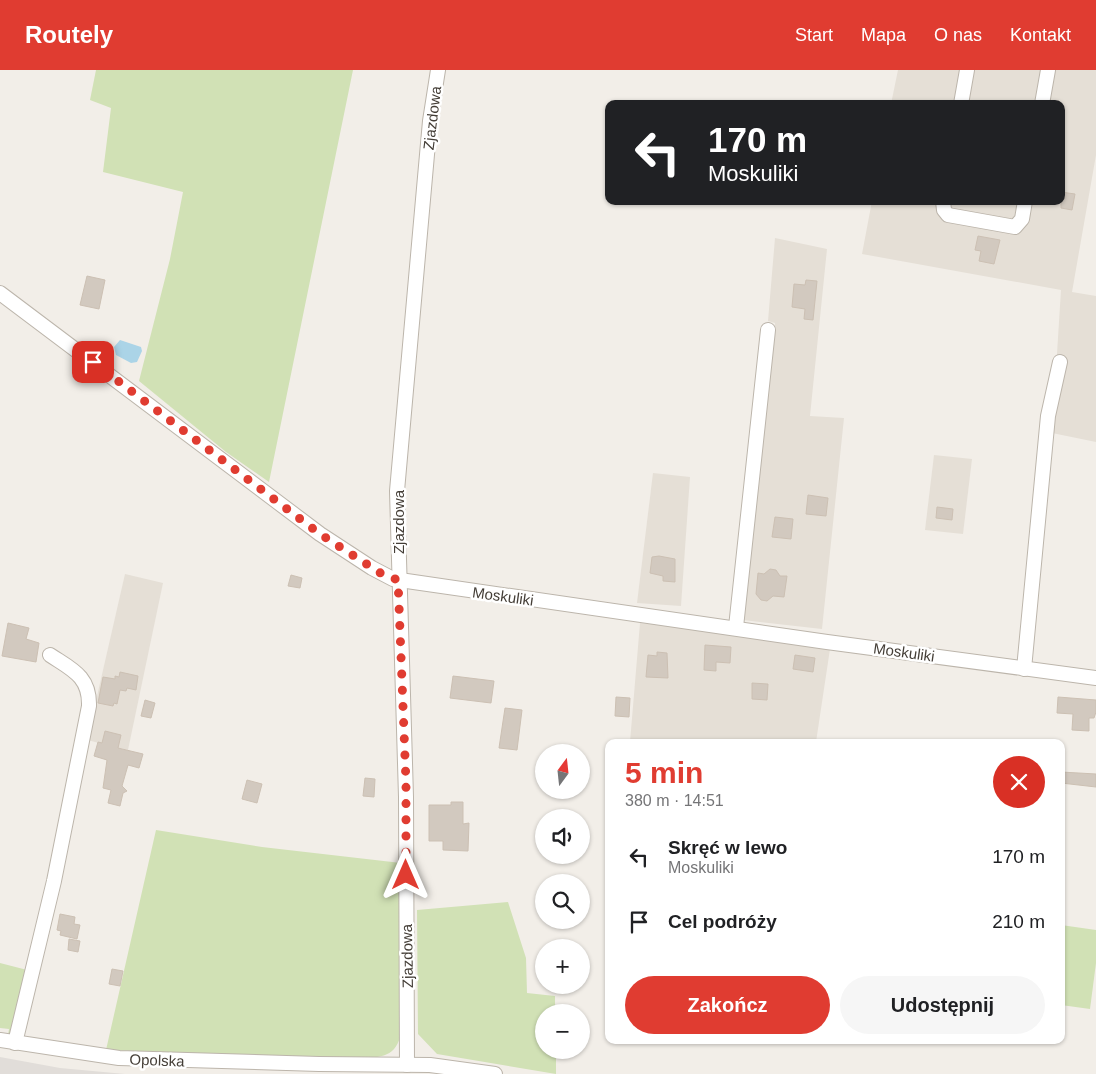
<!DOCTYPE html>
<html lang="pl">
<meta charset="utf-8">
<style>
:root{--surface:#fff;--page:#f6f6f6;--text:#202124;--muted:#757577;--accent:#e03c31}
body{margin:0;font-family:Arial,sans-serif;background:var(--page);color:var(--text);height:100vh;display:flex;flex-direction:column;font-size:19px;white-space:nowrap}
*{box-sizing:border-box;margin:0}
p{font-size:16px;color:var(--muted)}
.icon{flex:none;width:28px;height:28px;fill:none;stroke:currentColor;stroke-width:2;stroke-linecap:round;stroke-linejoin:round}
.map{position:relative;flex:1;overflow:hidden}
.drawer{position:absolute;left:605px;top:669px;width:460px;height:305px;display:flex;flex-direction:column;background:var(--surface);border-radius:10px;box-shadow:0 1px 4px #0004}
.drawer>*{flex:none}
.hud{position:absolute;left:605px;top:30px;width:460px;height:105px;border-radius:10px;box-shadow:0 1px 4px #0004;background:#202124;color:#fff;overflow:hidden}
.needle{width:32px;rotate:15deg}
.tools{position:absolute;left:535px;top:674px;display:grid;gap:10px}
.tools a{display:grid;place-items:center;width:55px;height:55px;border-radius:50%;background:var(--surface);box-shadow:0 1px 4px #0004;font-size:25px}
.pin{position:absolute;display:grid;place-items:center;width:42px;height:42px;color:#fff;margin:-21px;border-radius:10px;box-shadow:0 2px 8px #0006}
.me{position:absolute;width:55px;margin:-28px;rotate:0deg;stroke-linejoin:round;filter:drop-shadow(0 0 4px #0008)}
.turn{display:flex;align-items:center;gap:18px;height:105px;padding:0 20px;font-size:22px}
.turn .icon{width:65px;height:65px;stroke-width:2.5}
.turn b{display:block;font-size:35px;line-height:42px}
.round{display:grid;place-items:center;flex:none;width:52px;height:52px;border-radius:26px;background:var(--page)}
.headline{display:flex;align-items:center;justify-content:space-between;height:85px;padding:0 20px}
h1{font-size:30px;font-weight:700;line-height:38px;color:var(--accent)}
.cta{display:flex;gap:10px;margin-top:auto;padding:10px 20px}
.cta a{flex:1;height:58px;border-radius:30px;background:var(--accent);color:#fff;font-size:20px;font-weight:700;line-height:58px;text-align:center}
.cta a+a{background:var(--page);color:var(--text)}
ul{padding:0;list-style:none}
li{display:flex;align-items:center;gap:15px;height:65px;padding:0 20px}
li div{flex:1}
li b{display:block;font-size:19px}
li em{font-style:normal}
header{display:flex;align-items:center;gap:30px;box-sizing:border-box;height:70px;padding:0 25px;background:var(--accent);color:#fff}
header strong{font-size:24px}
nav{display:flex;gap:28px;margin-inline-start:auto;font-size:18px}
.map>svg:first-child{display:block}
</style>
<header>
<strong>Routely</strong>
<nav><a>Start</a><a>Mapa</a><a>O nas</a><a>Kontakt</a></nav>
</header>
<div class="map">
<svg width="1096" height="1004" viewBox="0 0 1096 1004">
<rect width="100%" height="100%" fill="#f2eee8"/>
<g fill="#e5dfd6">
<polygon points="898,0 1096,0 1096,85 1072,222 1096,226 1096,372 1052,363 1061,220 862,184 872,131 1061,131 1061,34 891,34"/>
<polygon points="775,168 827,179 810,346 844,348 822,559 743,550 775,253 768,251"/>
<polygon points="934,385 972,389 963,464 925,460"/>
<polygon points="653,403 690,407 681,536 637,533"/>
<polygon points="125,504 163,513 128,680 87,670"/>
<polygon points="640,553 678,556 830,579 816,672 735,671 735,672 630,672"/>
</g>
<polygon fill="#e1ddd9" points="0,987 60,998 125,1004 0,1004"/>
<g fill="#d1e1b5">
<polygon points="96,0 353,0 269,412 226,382 139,311 170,189 183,122 103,102 111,38 90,30"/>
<path d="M156 760 262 777 401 793 402 958C398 985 386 987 361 989L106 980Z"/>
<polygon points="508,832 526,888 527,923 555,926 555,942 544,942 544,980 556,980 556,1004 437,984 418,964 417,840"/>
<polygon points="1061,855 1096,860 1096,893 1090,939 1061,935"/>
<polygon points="0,893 31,901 15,967 8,965 9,959 0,958"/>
</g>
<polygon fill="#abd4e7" points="120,270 141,277 142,281 137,292 131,293 116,285 114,277"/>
<g fill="#d2c9bf" stroke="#ccc0b3">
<polygon points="1061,122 1075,124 1072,140 1061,138"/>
<polygon points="978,166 1000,170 994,194 979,191 981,181 975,180"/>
<polygon points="87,206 105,210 99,239 80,235"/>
<polygon points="806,210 817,211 813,250 804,249 805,239 792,237 794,214 805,215"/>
<polygon points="808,425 828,428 826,446 806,444"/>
<polygon points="937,437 953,439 952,450 936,448"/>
<polygon points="775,447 793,449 791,469 772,467"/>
<polygon points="659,486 675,489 675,512 663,511 663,506 650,503 652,487"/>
<polygon points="770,499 776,500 780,506 787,506 784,527 773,526 767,531 761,530 756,524 758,503 764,504"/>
<polygon points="291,505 302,508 300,518 288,516"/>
<polygon points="8,553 29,558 26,569 39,573 36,592 2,586"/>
<polygon points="705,575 731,577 730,593 716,592 716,601 704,600"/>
<polygon points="657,582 667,583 668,608 646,607 648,585 657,586"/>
<polygon points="795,585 815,588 813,602 793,599"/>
<polygon points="120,602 138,606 136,620 127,618 126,621 120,620 117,634 114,633 113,636 98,633 103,607 115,609 115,606 119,607"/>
<polygon points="453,606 494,611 491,633 450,628"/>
<polygon points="752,613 768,614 767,630 752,629"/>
<polygon points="616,627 630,628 629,647 615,646"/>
<polygon points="1058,627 1096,630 1096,642 1094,648 1089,648 1089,661 1072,660 1073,644 1057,643"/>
<polygon points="145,630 155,633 151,648 141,646"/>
<polygon points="505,638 522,640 517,680 499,678"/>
<polygon points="105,661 121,665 118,678 143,684 139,698 128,695 122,716 127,721 123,723 120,736 108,733 111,720 103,718 107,690 94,686 98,672 102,673"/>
<polygon points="1061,702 1096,704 1096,717 1061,713"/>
<polygon points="365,708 375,709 374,727 363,726"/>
<polygon points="247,710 262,714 257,733 242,729"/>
<polygon points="451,732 463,732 463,754 469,753 468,781 443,780 443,771 429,771 429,735 451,735"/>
<polygon points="60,844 75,847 74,854 80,855 77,869 60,865 61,861 57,860"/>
<polygon points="69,869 80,871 78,882 68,880"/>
<polygon points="112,899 123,901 120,916 109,914"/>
</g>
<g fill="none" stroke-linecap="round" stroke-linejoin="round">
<defs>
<g id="minor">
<polyline points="961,34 967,0"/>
<polyline points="1042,34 1048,0"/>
<polyline points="943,131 944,140 948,145 1015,157 1022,149 1025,131"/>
<polyline points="0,223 320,464 372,498 393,509 827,572 1096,608"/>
<polyline points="736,557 768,260"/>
<polyline points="1024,599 1048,346 1060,292"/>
<polyline points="0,970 119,988 319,994 430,995 495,1004"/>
<path d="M15 973 54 811 89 636C90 606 71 599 50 585"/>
<polyline points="407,995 406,727 397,421 430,51 438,0"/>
</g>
</defs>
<use href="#minor" stroke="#bcb5ab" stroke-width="16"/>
<use href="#minor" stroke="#fff" stroke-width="14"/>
</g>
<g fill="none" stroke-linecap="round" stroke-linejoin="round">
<polyline stroke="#e03c31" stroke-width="9" stroke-dasharray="0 16.2" points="93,292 320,464 382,504 398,510 406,712 406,805"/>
</g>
<g text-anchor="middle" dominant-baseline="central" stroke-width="5" stroke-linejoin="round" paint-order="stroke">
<g font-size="15" fill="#443e37" stroke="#fff">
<text transform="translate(432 48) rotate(-83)">Zjazdowa</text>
<text transform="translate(398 452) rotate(-90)">Zjazdowa</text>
<text transform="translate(503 526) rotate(8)">Moskuliki</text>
<text transform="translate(904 582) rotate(8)">Moskuliki</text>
<text transform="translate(407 886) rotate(-91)">Zjazdowa</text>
<text transform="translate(157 990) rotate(2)">Opolska</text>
</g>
</g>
</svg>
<div class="tools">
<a><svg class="needle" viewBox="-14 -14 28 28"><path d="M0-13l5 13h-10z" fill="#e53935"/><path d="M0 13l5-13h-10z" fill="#757577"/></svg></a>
<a><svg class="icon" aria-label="sound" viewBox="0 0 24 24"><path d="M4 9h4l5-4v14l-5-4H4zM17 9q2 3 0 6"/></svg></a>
<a><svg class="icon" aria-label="search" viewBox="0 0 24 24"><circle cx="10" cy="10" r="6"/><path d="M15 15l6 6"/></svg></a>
<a>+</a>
<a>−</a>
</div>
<div class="pin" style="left:93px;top:292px;background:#d93025"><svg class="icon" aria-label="arrive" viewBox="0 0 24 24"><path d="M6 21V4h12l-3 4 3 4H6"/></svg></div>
<svg class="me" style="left:406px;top:805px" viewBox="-20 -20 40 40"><path d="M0-17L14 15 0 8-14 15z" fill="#e03c31" stroke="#fff" stroke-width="4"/></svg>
<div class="hud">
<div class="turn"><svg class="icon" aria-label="left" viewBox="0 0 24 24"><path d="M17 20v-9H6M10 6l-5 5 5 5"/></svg><div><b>170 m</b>Moskuliki</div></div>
</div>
<section class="drawer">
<div class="headline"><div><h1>5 min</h1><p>380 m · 14:51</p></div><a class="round" style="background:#d93025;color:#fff"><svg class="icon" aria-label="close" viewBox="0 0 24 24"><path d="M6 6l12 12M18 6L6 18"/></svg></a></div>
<ul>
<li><svg class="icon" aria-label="left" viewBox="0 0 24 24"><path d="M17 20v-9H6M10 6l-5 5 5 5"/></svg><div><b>Skręć w lewo</b><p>Moskuliki</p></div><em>170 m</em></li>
<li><svg class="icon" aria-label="arrive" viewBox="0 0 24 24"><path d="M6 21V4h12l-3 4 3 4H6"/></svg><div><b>Cel podróży</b></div><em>210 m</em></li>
</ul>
<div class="cta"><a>Zakończ</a><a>Udostępnij</a></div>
</section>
</div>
